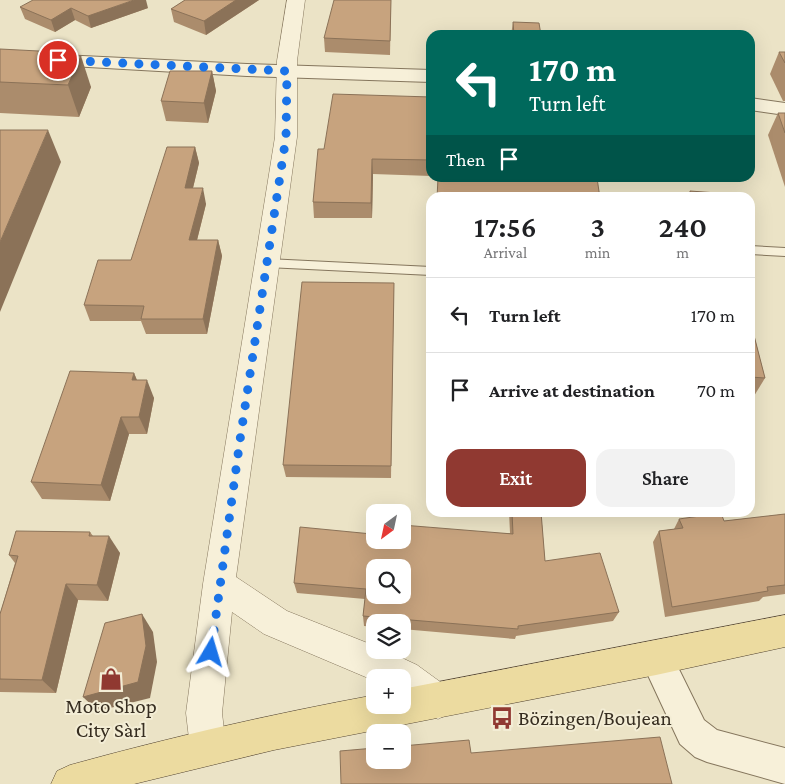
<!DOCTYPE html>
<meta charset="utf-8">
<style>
:root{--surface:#fff;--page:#f2f2f2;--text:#202124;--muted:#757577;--line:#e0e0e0;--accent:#903931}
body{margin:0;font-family:"Crimson Pro",serif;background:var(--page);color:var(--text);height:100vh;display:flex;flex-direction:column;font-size:19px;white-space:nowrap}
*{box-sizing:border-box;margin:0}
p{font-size:16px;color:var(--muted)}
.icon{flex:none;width:28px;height:28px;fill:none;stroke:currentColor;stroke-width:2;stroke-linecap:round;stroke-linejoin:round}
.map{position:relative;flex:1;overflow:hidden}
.sheet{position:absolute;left:426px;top:192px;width:329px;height:325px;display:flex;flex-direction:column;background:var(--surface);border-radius:15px;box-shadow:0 5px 20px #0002}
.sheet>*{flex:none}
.hud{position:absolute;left:426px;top:30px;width:329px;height:152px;border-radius:15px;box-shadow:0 5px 20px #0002;background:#00695c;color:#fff;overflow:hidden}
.needle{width:32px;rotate:213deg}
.fabs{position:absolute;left:366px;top:504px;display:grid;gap:10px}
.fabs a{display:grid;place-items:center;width:45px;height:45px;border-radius:10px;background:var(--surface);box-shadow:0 5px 20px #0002;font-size:25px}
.pin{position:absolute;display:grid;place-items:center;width:42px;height:42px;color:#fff;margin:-21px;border:2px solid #fff;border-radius:50%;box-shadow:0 1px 5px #0007}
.me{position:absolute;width:55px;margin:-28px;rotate:7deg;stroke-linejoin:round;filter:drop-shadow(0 0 4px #0008)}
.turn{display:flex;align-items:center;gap:18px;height:105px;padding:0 20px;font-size:22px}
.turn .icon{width:65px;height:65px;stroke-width:2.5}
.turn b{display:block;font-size:35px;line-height:42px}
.then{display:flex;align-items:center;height:48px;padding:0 20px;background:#0003;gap:10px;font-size:19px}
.eta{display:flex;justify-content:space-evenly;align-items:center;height:85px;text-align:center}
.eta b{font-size:30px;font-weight:600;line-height:35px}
.action{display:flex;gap:10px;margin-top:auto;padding:10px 20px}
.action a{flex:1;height:58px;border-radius:15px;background:var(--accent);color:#fff;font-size:20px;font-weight:600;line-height:58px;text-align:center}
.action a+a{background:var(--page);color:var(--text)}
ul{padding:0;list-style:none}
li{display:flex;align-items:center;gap:15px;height:75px;padding:0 20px;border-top:1px solid var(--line)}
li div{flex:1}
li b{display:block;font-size:19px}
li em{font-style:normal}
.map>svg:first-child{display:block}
</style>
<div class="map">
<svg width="785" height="784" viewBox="0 0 785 784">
<rect width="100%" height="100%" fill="#ebe3c6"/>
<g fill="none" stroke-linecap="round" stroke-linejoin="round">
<defs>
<g id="service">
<polygon points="750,246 785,248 785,256 750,254"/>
<polygon points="267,259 431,267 431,275 267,267 261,263"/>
</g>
<g id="minor">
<polygon points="0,52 247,64 431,70 431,82 247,76 0,62"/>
<polygon points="750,98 785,103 785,115 750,110"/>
<polygon points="656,642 668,647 704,720 717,730 785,748 785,784 707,762 695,757 680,744 640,658 644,647"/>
</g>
<polygon id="tertiary" points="287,0 305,0 297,61 297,137 236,577 287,611 375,646 375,650 385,650 417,665 450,689 456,701 450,713 438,719 426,713 402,697 402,678 375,678 375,681 264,634 232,612 222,713 226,747 221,760 208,765 195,760 190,747 186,713 203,584 275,137 277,61"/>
<path id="primary" d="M785 615V647L656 675 274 750 134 784H51L57 771 70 765C171 737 272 714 375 695V705H402V689Z"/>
</defs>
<use href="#service" stroke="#85765d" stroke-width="2"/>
<use href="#minor" stroke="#85765d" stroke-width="2"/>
<use href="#tertiary" stroke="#85765d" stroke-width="1"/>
<use href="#primary" stroke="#534431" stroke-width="1"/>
<use href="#service" fill="#f7f0d9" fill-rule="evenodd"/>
<use href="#minor" fill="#f7f0d9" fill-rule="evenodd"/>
<use href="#tertiary" fill="#f7f0d9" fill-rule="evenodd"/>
<use href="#primary" fill="#ecdba0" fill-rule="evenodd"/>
</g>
<g fill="#ab8c6c">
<polygon points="185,0 259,0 206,35 174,22 171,9"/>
<polygon points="391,0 390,55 325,52 324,38"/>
<polygon points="20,7 148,8 91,28 75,20 55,32 25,19"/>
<polygon points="513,22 541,35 511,35"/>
<polygon points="0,49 59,55 91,87 79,117 0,113"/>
<polygon points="779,52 785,52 785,101 783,101 770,74"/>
<polygon points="212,71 216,91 208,123 166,121 161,101"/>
<polygon points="431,97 431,176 373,174 372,218 314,218 313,202 324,149"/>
<polygon points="778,113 785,113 785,187 768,135"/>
<polygon points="195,147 199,163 193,188 206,204 197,240 218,240 222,256 207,334 146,334 141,321 90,321 84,305 131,260"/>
<polygon points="690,191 718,198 688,198"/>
<polygon points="394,283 391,478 286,477 283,465"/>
<polygon points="750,320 765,378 754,396 750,396"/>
<polygon points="134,373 137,380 154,398 147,434 129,434 110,501 42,499 31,482"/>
<polygon points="509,512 541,512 545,561 619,612 613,621 516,636 515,639 402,629 402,622 375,622 375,627 364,626 363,616 365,599 297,593 294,583 372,534 510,533"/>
<polygon points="785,514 785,594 763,597 759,601 665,617 653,542 659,531 674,529 679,519 724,521"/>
<polygon points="90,532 93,536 120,553 108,601 78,600 56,693 0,692 0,614 15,563 9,555"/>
</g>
<g fill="#8b7258">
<polygon points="134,0 146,0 148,8 91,28 88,16"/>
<polygon points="236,0 259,0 206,35 204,21"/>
<polygon points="71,8 75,20 55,32 51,20"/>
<polygon points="81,56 91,87 79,117 68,85"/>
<polygon points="212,71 216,91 208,123 204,103"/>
<polygon points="48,130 61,162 0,312 0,242"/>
<polygon points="195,147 199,163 189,204 185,188"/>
<polygon points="372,159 373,174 372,218 371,203"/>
<polygon points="203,188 206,204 193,256 189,240"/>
<polygon points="218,240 222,256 207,334 203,319"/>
<polygon points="134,373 141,391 132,380"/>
<polygon points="147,380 154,398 147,434 139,417"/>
<polygon points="121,417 129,434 110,501 101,485"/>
<polygon points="109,536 120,553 108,601 97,585"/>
<polygon points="66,584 78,600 56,693 42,680"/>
<polygon points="142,614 153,632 157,662 150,698 98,711 83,697"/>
</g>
<g fill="#c7a37e" stroke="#8b7258" fill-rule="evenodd">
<polygon points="33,0 134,0 88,16 71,8 51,20 20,7"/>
<polygon points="185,0 236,0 204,21 171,9"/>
<polygon points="334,0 391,0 390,41 324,38"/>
<polygon points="513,22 539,23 541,35 514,35"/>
<polygon points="0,49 58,52 57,55 81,56 68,85 0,82"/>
<polygon points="779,52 785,52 785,63"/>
<polygon points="170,71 212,71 204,103 161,101"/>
<polygon points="333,94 431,97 431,160 372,159 371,203 313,202 318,149 324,149"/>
<polygon points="778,113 785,113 785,133"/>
<polygon points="0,130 48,130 0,242"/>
<polygon points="167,147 195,147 185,188 203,188 189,240 218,240 203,319 141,319 144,306 84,305 98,260 131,260"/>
<polygon points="438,178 597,178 600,198 437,198"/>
<polygon points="690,191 717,193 718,198 691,198"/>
<polygon points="302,282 394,283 391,466 283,465"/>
<polygon points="750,320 765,378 750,377"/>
<polygon points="70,371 134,373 132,380 147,380 139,417 121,417 101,485 31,482"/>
<path d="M512 512H541L545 561 600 553 619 612 518 626V629L363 616 366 589 294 583 300 527 372 534 374 523H375V540H402V525L513 534ZM375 568H402V595H375Z"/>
<polygon points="721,513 724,521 785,514 785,585 767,587 768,591 672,607 659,531 683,528 679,519"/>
<polygon points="16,531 90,532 89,536 109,536 97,585 66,584 42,680 0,679 0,614 18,556 9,555"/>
<polygon points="142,614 146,646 138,682 83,697 105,623"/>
<polygon points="660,737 672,784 341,784 340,751 375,748 375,760 402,760 402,746 469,740 471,753"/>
</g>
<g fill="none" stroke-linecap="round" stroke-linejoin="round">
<polyline stroke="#1a73e8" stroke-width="9" stroke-dasharray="0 16.2" points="58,60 287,71 286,137 240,440 211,652"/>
</g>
<defs>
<symbol id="shop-bare" viewBox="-9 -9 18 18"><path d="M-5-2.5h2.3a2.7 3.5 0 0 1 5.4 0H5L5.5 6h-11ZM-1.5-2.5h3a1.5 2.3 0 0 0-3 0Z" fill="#903931" stroke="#f3edd5" stroke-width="2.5" paint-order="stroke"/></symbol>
<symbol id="bus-bare" viewBox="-9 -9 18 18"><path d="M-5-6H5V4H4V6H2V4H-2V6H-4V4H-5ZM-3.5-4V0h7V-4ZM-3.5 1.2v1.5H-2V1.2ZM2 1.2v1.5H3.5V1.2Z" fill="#903931" stroke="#f3edd5" stroke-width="2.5" paint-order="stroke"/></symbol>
</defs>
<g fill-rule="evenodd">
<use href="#shop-bare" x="95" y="663" width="32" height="32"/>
<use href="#bus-bare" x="486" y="702" width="32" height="32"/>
</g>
<g text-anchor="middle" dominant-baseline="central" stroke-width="4" stroke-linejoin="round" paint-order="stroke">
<g font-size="21" fill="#362d20" stroke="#f3edd5">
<text x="111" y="706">Moto Shop<tspan x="111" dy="24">City Sàrl</tspan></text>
<text x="518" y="718" text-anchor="start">Bözingen/Boujean</text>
</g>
</g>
</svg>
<div class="fabs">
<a><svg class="needle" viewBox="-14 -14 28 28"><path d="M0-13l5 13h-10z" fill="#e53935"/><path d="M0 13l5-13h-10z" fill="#757577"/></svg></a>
<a><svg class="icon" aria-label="search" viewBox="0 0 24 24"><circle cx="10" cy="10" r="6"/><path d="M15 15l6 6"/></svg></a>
<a><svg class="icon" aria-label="layers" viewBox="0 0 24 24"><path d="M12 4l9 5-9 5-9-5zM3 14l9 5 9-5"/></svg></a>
<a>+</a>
<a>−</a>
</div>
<div class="pin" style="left:58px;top:60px;background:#d93025"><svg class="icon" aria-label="arrive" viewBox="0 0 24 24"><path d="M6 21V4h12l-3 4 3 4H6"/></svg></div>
<svg class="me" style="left:211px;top:652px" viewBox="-20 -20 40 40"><path d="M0-17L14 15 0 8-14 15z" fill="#1a73e8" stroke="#fff" stroke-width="4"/></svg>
<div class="hud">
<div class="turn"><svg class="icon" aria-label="left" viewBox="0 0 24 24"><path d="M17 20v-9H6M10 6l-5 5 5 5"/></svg><div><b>170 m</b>Turn left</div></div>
<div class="then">Then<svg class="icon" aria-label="arrive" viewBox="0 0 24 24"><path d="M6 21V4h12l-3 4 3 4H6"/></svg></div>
</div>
<section class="sheet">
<div class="eta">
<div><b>17:56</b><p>Arrival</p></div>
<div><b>3</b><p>min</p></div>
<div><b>240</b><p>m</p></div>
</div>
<ul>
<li><svg class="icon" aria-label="left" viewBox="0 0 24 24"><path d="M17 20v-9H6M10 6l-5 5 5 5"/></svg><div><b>Turn left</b></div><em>170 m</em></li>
<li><svg class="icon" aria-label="arrive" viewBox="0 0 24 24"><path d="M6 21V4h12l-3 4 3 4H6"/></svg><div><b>Arrive at destination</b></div><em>70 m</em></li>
</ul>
<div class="action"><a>Exit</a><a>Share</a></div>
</section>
</div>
